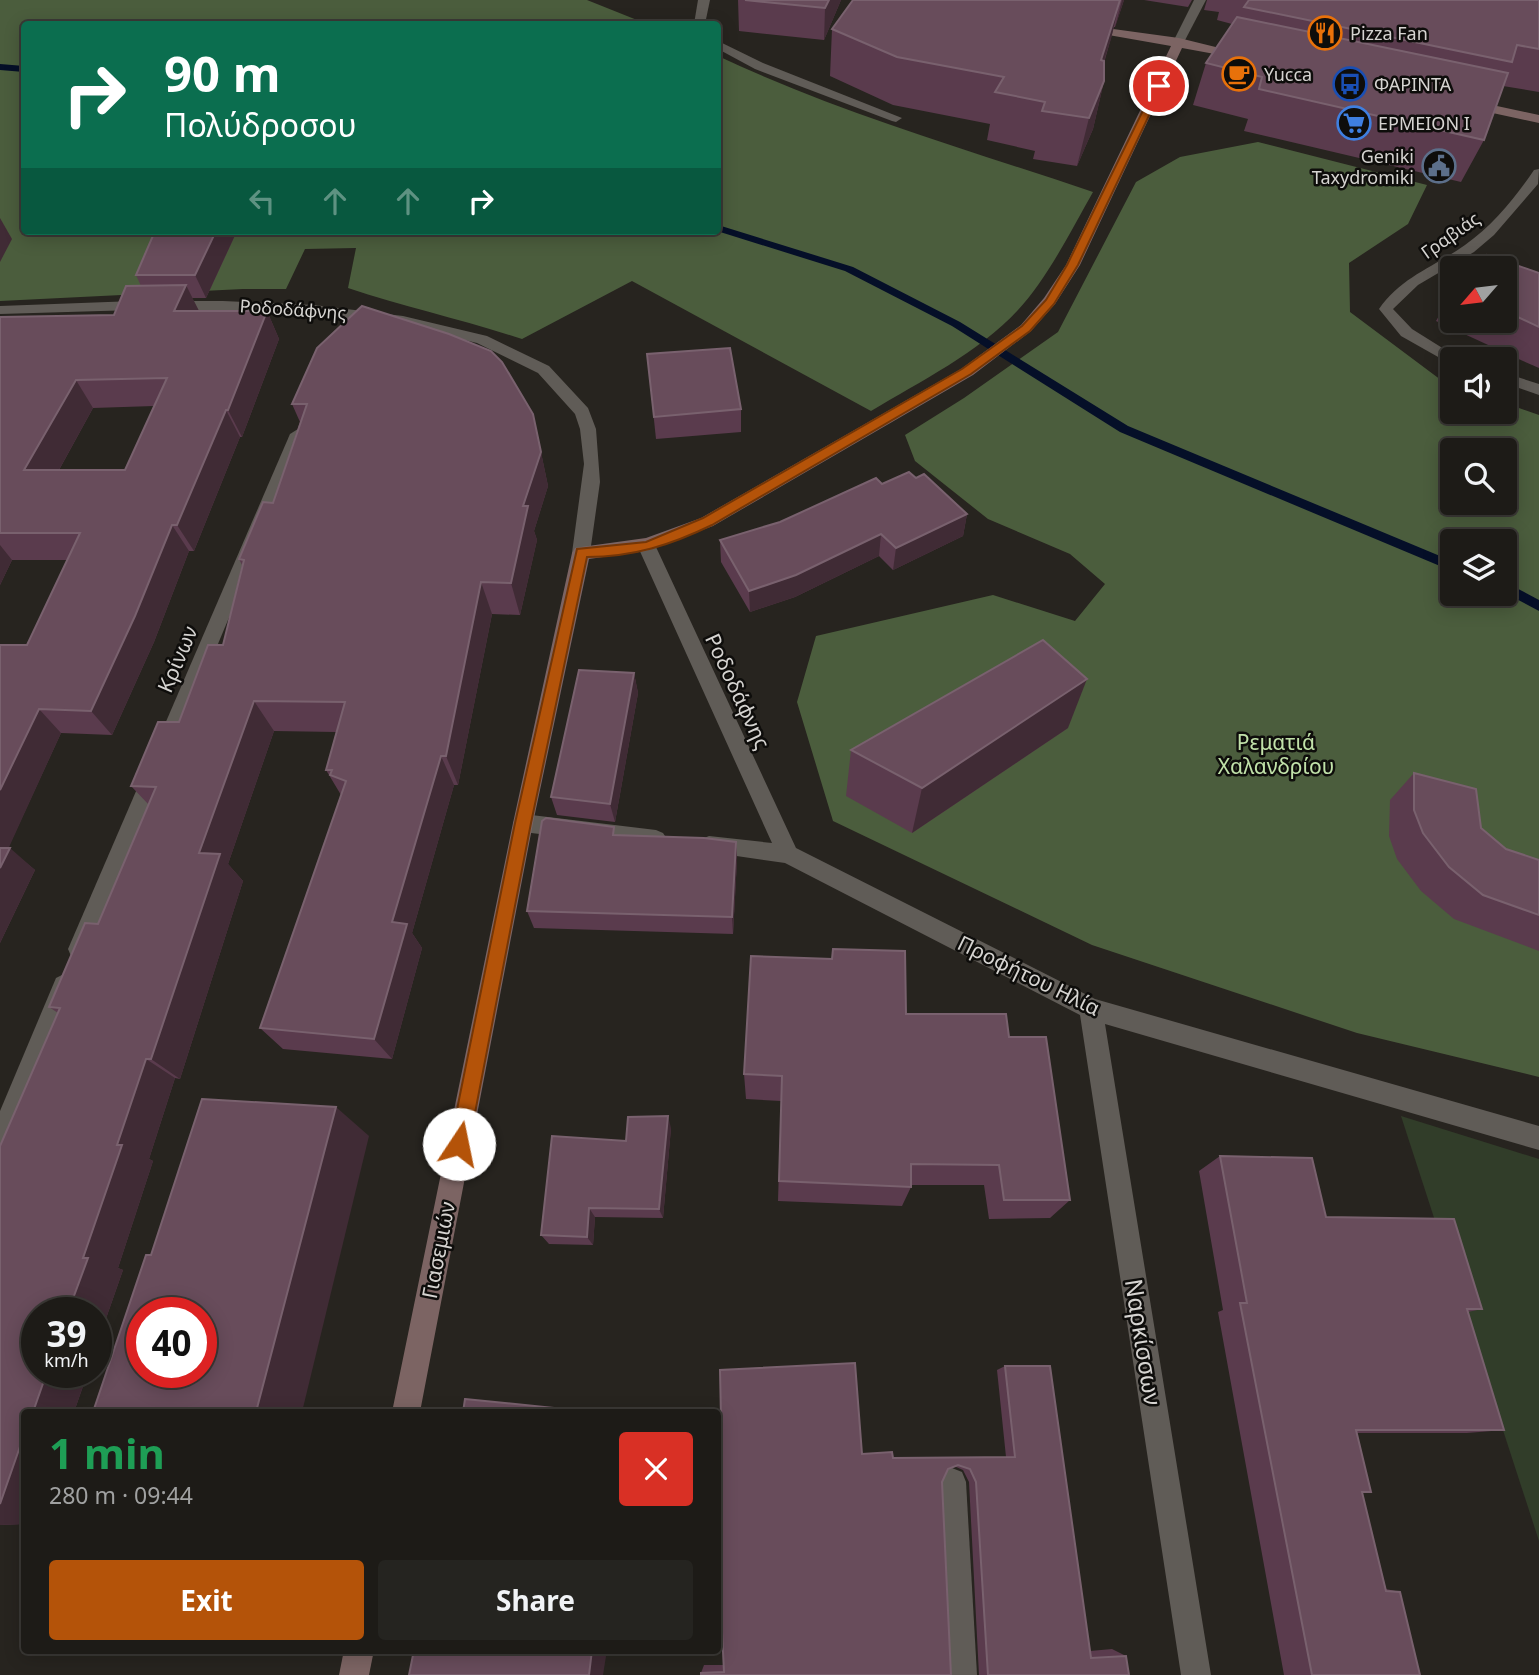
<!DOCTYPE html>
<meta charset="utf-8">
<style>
:root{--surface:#1d1b17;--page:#252420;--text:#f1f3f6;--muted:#a0a1a1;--line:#3b3936;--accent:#b45309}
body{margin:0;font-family:"Noto Sans",sans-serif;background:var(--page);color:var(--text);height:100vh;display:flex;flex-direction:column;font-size:26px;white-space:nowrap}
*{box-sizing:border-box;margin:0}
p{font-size:23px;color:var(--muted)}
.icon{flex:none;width:38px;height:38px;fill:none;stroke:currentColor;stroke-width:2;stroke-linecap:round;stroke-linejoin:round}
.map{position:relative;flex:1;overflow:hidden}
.drawer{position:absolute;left:21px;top:1409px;width:700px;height:245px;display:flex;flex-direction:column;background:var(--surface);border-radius:7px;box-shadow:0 4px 18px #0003,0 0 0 2px var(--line)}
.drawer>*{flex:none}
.guide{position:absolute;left:21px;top:21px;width:700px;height:214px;border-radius:7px;box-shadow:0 4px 18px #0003,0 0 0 2px var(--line);background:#0b6e4f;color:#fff;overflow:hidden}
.needle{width:46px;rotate:242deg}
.fabs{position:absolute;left:1440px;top:256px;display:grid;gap:14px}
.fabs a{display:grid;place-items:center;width:77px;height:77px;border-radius:7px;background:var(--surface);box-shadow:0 4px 18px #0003,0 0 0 2px var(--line);font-size:35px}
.speed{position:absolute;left:21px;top:1297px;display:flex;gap:14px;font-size:35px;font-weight:700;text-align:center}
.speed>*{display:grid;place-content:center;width:91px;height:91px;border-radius:50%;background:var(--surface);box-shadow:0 4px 18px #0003,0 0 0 2px var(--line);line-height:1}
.speed small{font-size:18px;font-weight:400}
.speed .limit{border:10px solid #d22;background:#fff;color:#111}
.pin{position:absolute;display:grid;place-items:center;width:60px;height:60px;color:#fff;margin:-30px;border:4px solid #fff;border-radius:50%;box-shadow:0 2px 7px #0007}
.me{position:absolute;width:77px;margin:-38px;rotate:11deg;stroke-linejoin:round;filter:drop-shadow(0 0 5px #0008)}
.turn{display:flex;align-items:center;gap:24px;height:147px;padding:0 28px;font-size:32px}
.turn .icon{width:91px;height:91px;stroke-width:2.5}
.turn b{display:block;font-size:49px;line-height:60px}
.lanes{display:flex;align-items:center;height:66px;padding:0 28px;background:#0003;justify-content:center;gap:35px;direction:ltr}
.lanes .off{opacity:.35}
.round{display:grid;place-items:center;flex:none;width:74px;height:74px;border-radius:7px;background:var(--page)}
.headline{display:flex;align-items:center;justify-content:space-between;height:119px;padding:0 28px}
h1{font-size:42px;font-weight:700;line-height:52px;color:#1e9e55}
.cta{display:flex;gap:14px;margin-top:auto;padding:14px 28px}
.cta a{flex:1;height:80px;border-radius:7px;background:var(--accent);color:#fff;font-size:28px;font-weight:700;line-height:80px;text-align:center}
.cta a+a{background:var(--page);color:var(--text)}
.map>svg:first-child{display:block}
</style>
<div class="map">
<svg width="1539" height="1675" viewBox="0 0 1539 1675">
<rect width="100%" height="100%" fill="#27241f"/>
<polygon fill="#313d29" points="1401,1116 1539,1159 1539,1541"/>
<g fill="#4b5d3d" fill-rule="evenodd">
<path d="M0 0H587L647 24H24V231H718V56C839 113 966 149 1093 192 1072 229 1047 279 1018 310 978 353 921 381 871 411L632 281 522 339C464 320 405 307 348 288L356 248 305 249 286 289H243L0 301Z"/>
<path d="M1258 142 1427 185 1408 224 1349 263 1350 312 1441 380 1452 384V411H1505V403L1539 415V1077L1357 1033 1092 945 833 821 797 702 816 636 993 595 1075 621 1105 584 1070 554 988 519 915 461 905 435 964 398 1058 332 1136 182 1180 157ZM1452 450H1505V502H1452ZM1452 541H1505V593H1452Z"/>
</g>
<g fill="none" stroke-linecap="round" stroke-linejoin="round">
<g fill="#050f28" fill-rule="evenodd">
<polygon points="0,64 24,66 24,72 0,70"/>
<polygon points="718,225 853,267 960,322 1128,426 1452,561 1452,571 1120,432 952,326 845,271 717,231"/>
<polygon points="1505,582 1539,600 1539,611 1505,593"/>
</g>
<g fill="#605c57" fill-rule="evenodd">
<polygon points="698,0 710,0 705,24 694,24"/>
<polygon points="718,41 763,63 902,118 896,122 892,121 755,69 718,49"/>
</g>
<g fill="#605c57" fill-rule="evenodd">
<polygon points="1194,0 1206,0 1183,44 1175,44 1173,42"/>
<path d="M1539 169 1538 184 1494 235 1474 252 1418 285 1393 309 1412 329 1460 359H1452V364L1447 362 1401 336 1379 309C1401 277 1434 267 1465 245 1493 225 1515 198 1534 170Z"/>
<polygon points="135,301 223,301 314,305 403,316 487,336 549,366 588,408 596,429 600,482 590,553 587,558 575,558 572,553 584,464 580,429 575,414 538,373 477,343 403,325 314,314 223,310 135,310 0,314 0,306"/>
<polygon points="1505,373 1539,384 1539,395 1505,383"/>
<polygon points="298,429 306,434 90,949 87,956 79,959 71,956 68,949 290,434"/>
<polygon points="647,541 653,543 656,547 796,848 1095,999 1539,1126 1539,1150 1105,1024 1211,1675 1181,1675 1080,1015 785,863 702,851 698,845 702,839 709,836 772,843 638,547 641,543"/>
<polygon points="523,814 656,830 663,833 667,839 663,845 656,848 523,832 516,829 513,823 516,817"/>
<polygon points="64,974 72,978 75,985 9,1149 0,1152 0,1111 56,978"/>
<polygon points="952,1468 962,1472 966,1482 977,1675 947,1675 938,1482 942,1472"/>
</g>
<g fill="#7c6463" fill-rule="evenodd">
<polygon points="1084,25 1179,38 1248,55 1242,59 1182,48 1080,265 1055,304 1031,331 973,375 713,526 646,551 589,559 533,823 420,1412 392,1412 513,823 572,553 575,548 581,547 646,538 701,518 961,369 1021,325 1044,298 1066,265 1171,46 1080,30 1078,28"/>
<polygon points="1469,100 1539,115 1539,123 1465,107 1465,101"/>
<polygon points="344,1650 374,1650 369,1675 339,1675"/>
</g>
</g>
<g fill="#5a3b4d" fill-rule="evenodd">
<polygon points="738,0 841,0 824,40 739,31"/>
<polygon points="853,0 1124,0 1115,27 1114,27 1104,63 1104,81 1093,129 1077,166 1033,159 1035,151 987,140 990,124 893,105 830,76 832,29"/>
<polygon points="1144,0 1192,0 1188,7"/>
<polygon points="1207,0 1539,0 1539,92 1503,86 1484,140 1461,182 1244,131 1248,119 1193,105 1206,63 1232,24 1217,20 1219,12 1204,10"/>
<path d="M155 231H237L206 298H192L199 311H267L279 339 242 437H240L194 551H189L154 642 112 735 61 733 8 848 35 870 0 943V645H27L68 560H12L0 585V317L114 315 126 286H141L136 275ZM154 406 125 470H59L93 408Z"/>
<polygon points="1505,268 1539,273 1539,368 1523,361 1436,321 1452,293 1452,320 1505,320"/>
<polygon points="362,306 449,334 491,351 502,362 533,414 548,486 534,531 537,540 520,615 492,614 458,785 454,785 412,933 422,948 392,1059 283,1049 260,1028 341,795 326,770 336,732 274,731 228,864 243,881 180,1079 175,1078 149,1159 153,1161 118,1268 123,1270 96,1347 96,1312 37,1312 37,1372 88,1372 74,1412 24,1412 24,1524 0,1525 0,1146 58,1013 49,1007 85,923 98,924 149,805 131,786 158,722 179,722 208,645 223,645 242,565 239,559 263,502 273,503 300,422 292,404 317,348"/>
<polygon points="647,354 741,409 741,432 656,439"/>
<polygon points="916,478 967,514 963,536 893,570 879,556 795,597 750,612 721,562 720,540 780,522 882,484"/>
<polygon points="634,673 638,693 615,822 557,815 551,797"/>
<polygon points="1068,728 912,833 846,796 851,750"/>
<polygon points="1414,773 1506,849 1539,860 1539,951 1454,919 1421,891 1397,859 1389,836 1390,800"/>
<polygon points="616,835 736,842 737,860 733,934 534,928 527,911"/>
<polygon points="833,949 906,1014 1009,1037 1070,1200 1050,1218 989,1219 984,1185 911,1185 911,1187 902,1206 778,1201 781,1101 746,1099 744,1074 832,959"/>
<polygon points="671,1128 663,1218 595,1217 593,1245 549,1244 541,1235 626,1141"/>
<polygon points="1220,1156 1482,1309 1468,1312 1504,1430 1467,1433 1357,1433 1362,1492 1386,1589 1400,1592 1420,1675 1284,1675 1218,1312 1223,1310 1199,1171"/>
<polygon points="1005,1366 1090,1651 1112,1649 1126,1656 1129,1675 979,1675 969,1482 963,1470 954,1466 948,1469 942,1482 951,1675 701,1673 704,1665 723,1665 862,1454 893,1458 1006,1457 997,1370"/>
</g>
<g fill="#402b35">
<polygon points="829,0 841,0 824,40 825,8"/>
<polygon points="1120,0 1111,39 1089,108 1101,60"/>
<polygon points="1122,0 1124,0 1115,27"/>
<polygon points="1104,81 1093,129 1077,166 1089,118"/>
<polygon points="0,218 12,239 0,262"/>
<polygon points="216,231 237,231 206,298 195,275"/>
<polygon points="186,285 200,313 174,311"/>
<polygon points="267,311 279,339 242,437 228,410"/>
<polygon points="76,380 93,408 44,497 24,470"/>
<polygon points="226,410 240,437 194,551 177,525"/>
<polygon points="533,414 548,486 534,531 537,540 520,615 511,583"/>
<polygon points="967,514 963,536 893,570 896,548"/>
<polygon points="172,525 189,551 154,642 112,735 91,711"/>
<polygon points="881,534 879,556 795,597 750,612 749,591"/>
<polygon points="0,545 12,560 0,585"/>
<polygon points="481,582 492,614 458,785 446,756"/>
<polygon points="634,673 638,693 615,822 610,804"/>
<polygon points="1087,679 1068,728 912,833 922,788"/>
<polygon points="254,701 274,731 228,864 243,881 180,1079 151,1059 199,853"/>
<polygon points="39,709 61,733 0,867 0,790"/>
<polygon points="441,756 454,785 412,933 422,948 392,1059 374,1039 392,922"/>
<polygon points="736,842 737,860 733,934 732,917"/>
<polygon points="10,848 35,870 0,943 0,868"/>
<polygon points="146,1059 175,1078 149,1159 153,1161 118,1268 123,1270 96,1347 96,1312 68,1312 117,1145"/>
<polygon points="336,1107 369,1136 302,1412 256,1412"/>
<polygon points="668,1116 671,1128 663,1218 659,1209"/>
<polygon points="589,1208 595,1217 593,1245 587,1237"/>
<polygon points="47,1372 88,1372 74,1412 33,1412"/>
<polygon points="24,1435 24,1524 0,1525 0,1504"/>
<polygon points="592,1650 607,1650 603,1675 589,1675"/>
</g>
<g fill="#684c5b" stroke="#79616e" stroke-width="2" fill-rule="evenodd">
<polygon points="745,0 829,0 825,8"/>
<polygon points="853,0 1120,0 1101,60 1104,61 1104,81 1089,118 1042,111 1045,102 995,92 1004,77 897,57 832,29"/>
<polygon points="1249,0 1539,0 1539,49 1517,45 1512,62 1244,7"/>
<polygon points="1237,17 1508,73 1484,140 1259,89 1262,77 1206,63"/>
<polygon points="155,231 216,231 195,275 136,275"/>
<polygon points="1487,255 1539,273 1539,327 1505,311 1505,268 1475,268"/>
<path d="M186 285 174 311H267L228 410H226L177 525H172L135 616 91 711 39 709 0 790V645H27L80 533H0V317L114 315 126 286ZM167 378 125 470H24L76 380Z"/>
<polygon points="362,306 449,334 491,351 502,362 533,414 541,452 523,506 528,506 511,583 481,582 446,756 441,756 392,922 407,924 374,1039 260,1028 346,781 330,775 332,770 326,770 345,702 254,701 199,853 220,854 151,1059 146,1059 117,1145 122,1145 83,1258 88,1258 68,1312 37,1312 37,1372 47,1372 33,1412 24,1412 24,1435 0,1504 0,1146 60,1008 49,1007 85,923 98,924 156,787 131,786 158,722 179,722 208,645 223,645 244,560 239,559 263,502 273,503 307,404 292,404 317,348"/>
<polygon points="730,348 741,409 654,417 647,354"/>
<polygon points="909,472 916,478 924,474 967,514 896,548 881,534 796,575 749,591 720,540 780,522 876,478 882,484"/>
<polygon points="1043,640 1087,679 922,788 851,750"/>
<polygon points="579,670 634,673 610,804 551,797"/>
<polygon points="1414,773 1476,789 1481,828 1506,849 1539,860 1539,915 1483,895 1449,867 1423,833 1414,810"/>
<polygon points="546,818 614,827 613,835 704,838 736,842 732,917 527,911 542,821"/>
<polygon points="0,848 10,848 0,868"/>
<polygon points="833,949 905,951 906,1014 1006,1014 1009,1037 1046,1037 1070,1200 1004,1200 999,1165 911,1164 911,1187 779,1181 782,1076 744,1074 751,956 832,959"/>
<path d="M202 1099 336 1107 256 1412H93L146 1255H151ZM142 1312H201V1372H142Z"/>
<polygon points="668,1116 659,1209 589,1208 587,1237 541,1235 552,1136 626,1141 628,1117"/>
<polygon points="1220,1156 1312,1158 1326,1217 1454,1219 1482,1309 1467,1309 1504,1430 1356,1430 1371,1492 1362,1492 1386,1591 1400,1592 1420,1675 1312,1675 1240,1303 1247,1303"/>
<polygon points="855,1363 862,1454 892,1452 893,1458 1015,1457 1005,1366 1050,1366 1091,1658 1126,1656 1129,1675 988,1675 976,1482 970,1469 958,1465 948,1469 942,1482 951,1675 701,1675 701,1673 724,1672 718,1550 718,1466 722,1465 720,1370"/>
<polygon points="465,1399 593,1412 463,1412"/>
<polygon points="414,1650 592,1650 589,1675 409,1675"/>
</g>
<path fill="#b45309" stroke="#753606" stroke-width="2" d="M1156 84 1163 86 1078 265 1054 304 1030 331 971 374 712 525C671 545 633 557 587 557L531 823 469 1144 466 1151 459 1154 453 1151 450 1144 515 823 577 549 646 542 703 518 962 369 1022 326 1046 300 1067 265Z"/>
<defs>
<symbol id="restaurant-ring" viewBox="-11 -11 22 22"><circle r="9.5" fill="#0e0d0b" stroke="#e8710a" stroke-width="1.5"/><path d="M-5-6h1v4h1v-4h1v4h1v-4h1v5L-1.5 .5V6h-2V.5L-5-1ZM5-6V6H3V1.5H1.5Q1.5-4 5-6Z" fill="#e8710a"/></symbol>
<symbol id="cafe-ring" viewBox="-11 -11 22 22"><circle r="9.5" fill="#0e0d0b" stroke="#e8710a" stroke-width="1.5"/><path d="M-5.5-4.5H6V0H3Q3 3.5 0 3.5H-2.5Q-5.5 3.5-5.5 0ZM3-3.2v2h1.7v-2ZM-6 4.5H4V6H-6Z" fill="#e8710a"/></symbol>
<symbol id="bus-ring" viewBox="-11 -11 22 22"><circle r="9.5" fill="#0e0d0b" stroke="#1a4fb4" stroke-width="1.5"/><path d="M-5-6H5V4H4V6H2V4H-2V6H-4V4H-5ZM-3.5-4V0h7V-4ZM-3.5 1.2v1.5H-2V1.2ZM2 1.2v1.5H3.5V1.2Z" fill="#1a4fb4"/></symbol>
<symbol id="supermarket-ring" viewBox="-11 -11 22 22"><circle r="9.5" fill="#0e0d0b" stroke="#3f7fe0" stroke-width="1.5"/><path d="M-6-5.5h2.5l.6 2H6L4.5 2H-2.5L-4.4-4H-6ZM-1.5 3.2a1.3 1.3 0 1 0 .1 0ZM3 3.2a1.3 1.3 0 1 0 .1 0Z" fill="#3f7fe0"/></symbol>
<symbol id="civic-ring" viewBox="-11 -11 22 22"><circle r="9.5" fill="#0e0d0b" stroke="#5c6f8a" stroke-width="1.5"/><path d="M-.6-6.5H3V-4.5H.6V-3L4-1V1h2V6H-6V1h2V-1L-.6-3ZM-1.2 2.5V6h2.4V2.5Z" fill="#5c6f8a"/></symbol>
</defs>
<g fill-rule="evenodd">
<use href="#restaurant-ring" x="1306" y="14" width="38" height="38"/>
<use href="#cafe-ring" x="1220" y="55" width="38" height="38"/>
<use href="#bus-ring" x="1331" y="65" width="38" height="38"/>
<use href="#supermarket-ring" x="1335" y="104" width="38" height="38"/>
<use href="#civic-ring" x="1420" y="147" width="38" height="38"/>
</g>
<g text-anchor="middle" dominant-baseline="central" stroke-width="5" stroke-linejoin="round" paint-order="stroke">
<g font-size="18" fill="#d6d4d1" stroke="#0e0d0b" text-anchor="start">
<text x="1350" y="33">Pizza Fan</text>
<text x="1264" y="74">Yucca</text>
<text x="1374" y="84">ΦΑΡΙΝΤΑ</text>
<text x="1378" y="123">ΕΡΜΕΙΟΝ Ι</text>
<text x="1414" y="156" text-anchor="end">Geniki<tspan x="1414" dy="21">Taxydromiki</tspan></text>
</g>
<g font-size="18" fill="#d6d4d1" stroke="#0e0d0b">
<text transform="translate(1450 235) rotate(-35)">Γραβιάς</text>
<text transform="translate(293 309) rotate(4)">Ροδοδάφνης</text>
</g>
<g font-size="21" fill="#d6d4d1" stroke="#0e0d0b">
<text transform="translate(177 659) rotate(-67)">Κρίνων</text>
<text transform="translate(738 691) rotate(65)">Ροδοδάφνης</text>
<text transform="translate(1029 975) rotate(26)">Προφήτου Ηλία</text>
<text transform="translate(438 1250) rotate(-79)">Γιασεμιών</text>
</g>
<g font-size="21" fill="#c1e2a9" stroke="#0e0d0b">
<text x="1276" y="742">Ρεματιά<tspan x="1276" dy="24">Χαλανδρίου</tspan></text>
</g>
<g font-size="24" fill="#d6d4d1" stroke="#0e0d0b">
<text transform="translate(1144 1342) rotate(81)">Ναρκίσσων</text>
</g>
</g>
</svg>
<div class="fabs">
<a><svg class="needle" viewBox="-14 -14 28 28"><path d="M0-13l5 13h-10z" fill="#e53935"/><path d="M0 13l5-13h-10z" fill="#a0a1a1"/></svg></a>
<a><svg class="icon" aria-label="sound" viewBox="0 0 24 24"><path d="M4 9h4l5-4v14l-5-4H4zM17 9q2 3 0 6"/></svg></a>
<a><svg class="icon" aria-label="search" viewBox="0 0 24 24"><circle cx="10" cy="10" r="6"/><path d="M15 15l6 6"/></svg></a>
<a><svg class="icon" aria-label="layers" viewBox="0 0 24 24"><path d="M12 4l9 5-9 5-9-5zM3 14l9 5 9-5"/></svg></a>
</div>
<div class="speed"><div>39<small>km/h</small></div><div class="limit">40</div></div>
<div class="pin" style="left:1159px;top:86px;background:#d93025"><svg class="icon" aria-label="arrive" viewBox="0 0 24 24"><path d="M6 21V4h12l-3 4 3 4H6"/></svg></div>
<svg class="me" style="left:459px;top:1144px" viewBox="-20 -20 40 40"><circle r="19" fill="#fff"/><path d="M0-13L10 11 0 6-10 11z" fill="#b45309"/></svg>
<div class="guide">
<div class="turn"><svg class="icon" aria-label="right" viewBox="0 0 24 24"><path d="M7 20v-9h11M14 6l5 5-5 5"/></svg><div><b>90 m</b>Πολύδροσου</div></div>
<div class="lanes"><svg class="icon off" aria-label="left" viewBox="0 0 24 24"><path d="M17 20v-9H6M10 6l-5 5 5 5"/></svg><svg class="icon off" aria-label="ahead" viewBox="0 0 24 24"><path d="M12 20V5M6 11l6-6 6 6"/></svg><svg class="icon off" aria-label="ahead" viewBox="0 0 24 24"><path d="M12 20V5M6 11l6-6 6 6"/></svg><svg class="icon" aria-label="right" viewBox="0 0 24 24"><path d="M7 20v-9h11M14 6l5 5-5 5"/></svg></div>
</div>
<section class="drawer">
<div class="headline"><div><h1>1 min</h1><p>280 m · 09:44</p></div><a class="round" style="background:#d93025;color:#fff"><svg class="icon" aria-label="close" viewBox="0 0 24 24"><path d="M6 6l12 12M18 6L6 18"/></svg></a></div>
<div class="cta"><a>Exit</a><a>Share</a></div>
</section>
</div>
